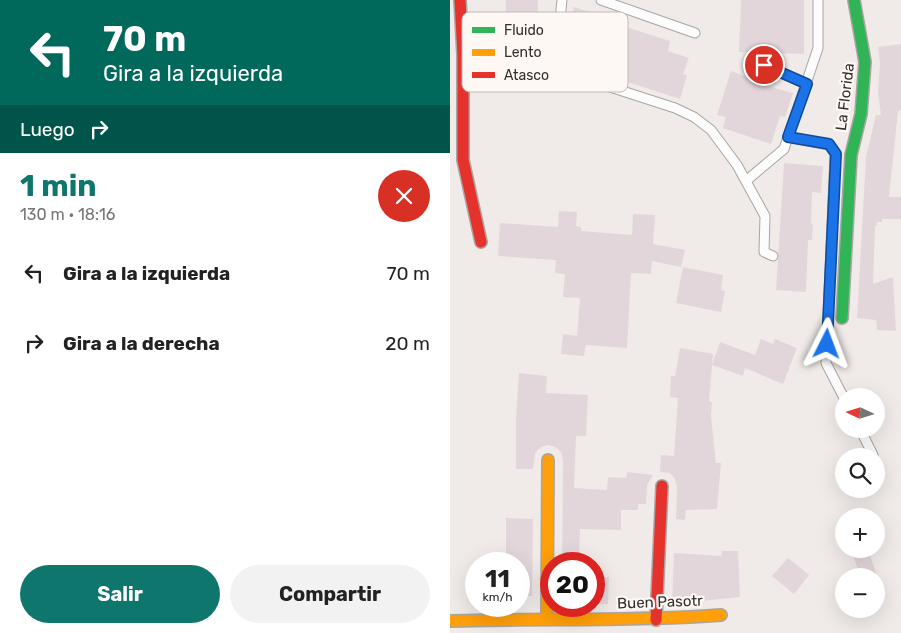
<!DOCTYPE html>
<html lang="es">
<meta charset="utf-8">
<style>
:root{--surface:#fff;--page:#f2f2f2;--text:#222;--muted:#767676;--accent:#0f766e}
body{margin:0;font-family:Rubik,sans-serif;background:var(--page);color:var(--text);height:100vh;display:flex;flex-direction:column;font-size:19px;white-space:nowrap}
*{box-sizing:border-box;margin:0}
p{font-size:16px;color:var(--muted)}
.icon{flex:none;width:28px;height:28px;fill:none;stroke:currentColor;stroke-width:2;stroke-linecap:round;stroke-linejoin:round}
.map{position:relative;flex:1;overflow:hidden}
.sheet{display:flex;flex-direction:column;background:var(--surface);width:450px}
.sheet>*{flex:none}
.guide{background:#00695c;color:#fff;overflow:hidden}
.needle{width:32px;rotate:274deg}
.tools{position:absolute;left:385px;top:388px;display:grid;gap:10px}
.tools a{display:grid;place-items:center;width:50px;height:50px;border-radius:50%;background:var(--surface);box-shadow:0 5px 20px #0002;font-size:25px}
.speed{position:absolute;left:15px;top:552px;display:flex;gap:10px;font-size:25px;font-weight:700;text-align:center}
.speed>*{display:grid;place-content:center;width:65px;height:65px;border-radius:50%;background:var(--surface);box-shadow:0 5px 20px #0002;line-height:1}
.speed small{font-size:12px;font-weight:400}
.speed .limit{border:8px solid #d22;background:#fff;color:#111}
.pin{position:absolute;display:grid;place-items:center;width:42px;height:42px;color:#fff;margin:-21px;border:2px solid #fff;border-radius:50%;box-shadow:0 1px 5px #0007}
.me{position:absolute;width:55px;margin:-28px;rotate:3deg;stroke-linejoin:round;filter:drop-shadow(0 0 4px #0008)}
.turn{display:flex;align-items:center;gap:18px;height:105px;padding:0 20px;font-size:22px}
.turn .icon{width:65px;height:65px;stroke-width:2.5}
.turn b{display:block;font-size:35px;line-height:42px}
.then{display:flex;align-items:center;height:48px;padding:0 20px;background:#0003;gap:10px;font-size:19px}
.round{display:grid;place-items:center;flex:none;width:52px;height:52px;border-radius:26px;background:var(--page)}
.headline{display:flex;align-items:center;justify-content:space-between;height:85px;padding:0 20px}
h1{font-size:30px;font-weight:700;line-height:38px;color:var(--accent)}
.cta{display:flex;gap:10px;margin-top:auto;padding:10px 20px}
.cta a{flex:1;height:58px;border-radius:30px;background:var(--accent);color:#fff;font-size:20px;font-weight:700;line-height:58px;text-align:center}
.cta a+a{background:var(--page);color:var(--text)}
ul{padding:0;list-style:none}
li{display:flex;align-items:center;gap:15px;height:70px;padding:0 20px}
li div{flex:1}
li b{display:block;font-size:19px}
li em{font-style:normal}
main{display:flex;flex:1;min-height:0}
.map>svg:first-child{display:block}
</style>
<main>
<section class="sheet">
<div class="guide">
<div class="turn"><svg class="icon" aria-label="left" viewBox="0 0 24 24"><path d="M17 20v-9H6M10 6l-5 5 5 5"/></svg><div><b>70 m</b>Gira a la izquierda</div></div>
<div class="then">Luego<svg class="icon" aria-label="right" viewBox="0 0 24 24"><path d="M7 20v-9h11M14 6l5 5-5 5"/></svg></div>
</div>
<div class="headline"><div><h1>1 min</h1><p>130 m · 18:16</p></div><a class="round" style="background:#d93025;color:#fff"><svg class="icon" aria-label="close" viewBox="0 0 24 24"><path d="M6 6l12 12M18 6L6 18"/></svg></a></div>
<ul>
<li><svg class="icon" aria-label="left" viewBox="0 0 24 24"><path d="M17 20v-9H6M10 6l-5 5 5 5"/></svg><div><b>Gira a la izquierda</b></div><em>70 m</em></li>
<li><svg class="icon" aria-label="right" viewBox="0 0 24 24"><path d="M7 20v-9h11M14 6l5 5-5 5"/></svg><div><b>Gira a la derecha</b></div><em>20 m</em></li>
</ul>
<div class="cta"><a>Salir</a><a>Compartir</a></div>
</section>
<div class="map">
<svg width="451" height="633" viewBox="0 0 451 633">
<rect width="100%" height="100%" fill="#f0ebe8"/>
<g fill="#e3d6da">
<polygon points="56,0 88,0 87,38 55,37"/>
<polygon points="291,0 354,0 354,54 289,52"/>
<polygon points="124,7 146,14 145,17 220,41 218,51 239,58 233,74 237,75 230,99 115,62 117,54 111,52"/>
<polygon points="451,44 451,110 448,111 439,197 451,197 451,219 432,219 432,222 427,222 427,226 425,226 423,284 443,277 446,331 427,330 426,320 407,318 416,157 426,115 431,115 428,93 430,63 428,47"/>
<polygon points="281,71 303,79 302,82 343,93 335,117 330,116 321,144 273,128 276,117 267,115"/>
<polygon points="334,163 373,166 371,193 362,192 361,224 363,224 362,240 358,240 356,292 326,290"/>
<polygon points="109,211 127,212 126,226 131,227 131,231 182,235 183,214 205,215 203,244 235,250 231,267 202,261 201,274 181,273 177,348 136,345 134,356 111,354 113,334 127,336 130,298 113,297 115,274 105,273 106,260 48,256 50,223 108,227"/>
<polygon points="233,267 273,275 271,290 275,291 271,312 226,303"/>
<polygon points="311,339 323,344 325,339 347,348 333,384 295,368 293,376 262,365 270,342 305,355"/>
<polygon points="230,348 263,354 259,401 262,402 261,416 266,463 271,463 267,509 236,510 235,520 226,519 227,487 225,479 220,473 210,472 211,455 224,456 228,398 220,397 221,376 225,376"/>
<polygon points="69,373 97,376 96,393 138,395 136,436 126,436 124,488 157,490 158,477 176,478 177,472 203,475 197,485 196,504 188,504 188,510 171,510 171,530 130,529 129,564 112,564 113,460 111,452 105,447 99,445 91,447 85,453 83,469 66,469 66,417"/>
<polygon points="56,518 83,519 82,596 69,596 69,564 56,564"/>
<polygon points="401,549 418,549 427,576 410,576"/>
<polygon points="272,551 288,551 290,597 222,604 224,553 271,556"/>
<polygon points="338,558 359,575 344,594 322,576"/>
<polygon points="144,577 159,577 158,604 144,604"/>
</g>
<g fill="none" stroke-linecap="round" stroke-linejoin="round">
<defs>
<g id="lane">
<polyline points="151,0 245,33"/>
<polyline points="31,53 95,66 225,108 244,117 261,130 287,165 315,216 314,252 323,256"/>
<polyline points="314,65 357,84"/>
<polyline points="95,66 110,19 112,0"/>
<polyline points="338,137 379,145 385,154 376,363 394,398"/>
<polyline points="297,180 334,149 368,48 368,0"/>
<polyline points="410,429 423,455"/>
</g>
<polyline id="fast" points="392,318 401,155 411,114 415,62 404,0"/>
<g id="slow">
<polyline points="97,618 98,460"/>
<path d="M0 621C90 618 181 622 271 615"/>
</g>
<g id="jam">
<polyline points="10,0 13,55 13,160 31,242"/>
<polyline points="206,620 212,486"/>
</g>
</defs>
<use href="#lane" stroke="#a8a5a2" stroke-width="11"/>
<use href="#fast" stroke="#a8a5a2" stroke-width="14"/>
<use href="#slow" stroke="#a8a5a2" stroke-width="14"/>
<use href="#jam" stroke="#a8a5a2" stroke-width="14"/>
<use href="#lane" stroke="#fdfcfc" stroke-width="9"/>
<use href="#fast" stroke="#30b455" stroke-width="11"/>
<use href="#slow" stroke="#ff9f0a" stroke-width="11"/>
<use href="#jam" stroke="#e5322d" stroke-width="11"/>
</g>
<g fill="none" stroke-linecap="round" stroke-linejoin="round">
<defs>
<polyline id="route" points="314,65 357,84 338,137 379,144 386,154 377,344"/>
</defs>
<use href="#route" stroke="#114b97" stroke-width="12"/>
<use href="#route" stroke="#1a73e8" stroke-width="9"/>
</g>
<g text-anchor="middle" dominant-baseline="central" stroke-width="4.5" stroke-linejoin="round" paint-order="stroke">
<g font-size="15" fill="#312e2c" stroke="#fef8f5">
<text transform="translate(395 97) rotate(-83)">La Florida</text>
<text transform="translate(210 602) rotate(-2)">Buen Pasotr</text>
</g>
</g>
<rect x="12" y="12" width="166" height="80" rx="8" fill="#fef8f5" stroke="#c0bbb9" stroke-width="1"/>
<rect x="22" y="27" width="23" height="6" fill="#30b455"/>
<rect x="22" y="49" width="23" height="7" fill="#ff9f0a"/>
<rect x="22" y="72" width="23" height="6" fill="#e5322d"/>
<g font-size="14" fill="#312e2c">
<text x="54" y="35">Fluido</text>
<text x="54" y="57">Lento</text>
<text x="54" y="80">Atasco</text>
</g>
</svg>
<div class="tools">
<a><svg class="needle" viewBox="-14 -14 28 28"><path d="M0-13l5 13h-10z" fill="#e53935"/><path d="M0 13l5-13h-10z" fill="#767676"/></svg></a>
<a><svg class="icon" aria-label="search" viewBox="0 0 24 24"><circle cx="10" cy="10" r="6"/><path d="M15 15l6 6"/></svg></a>
<a>+</a>
<a>−</a>
</div>
<div class="speed"><div>11<small>km/h</small></div><div class="limit">20</div></div>
<div class="pin" style="left:314px;top:65px;background:#d93025"><svg class="icon" aria-label="arrive" viewBox="0 0 24 24"><path d="M6 21V4h12l-3 4 3 4H6"/></svg></div>
<svg class="me" style="left:377px;top:344px" viewBox="-20 -20 40 40"><path d="M0-17L14 15 0 8-14 15z" fill="#1a73e8" stroke="#fff" stroke-width="4"/></svg>
</div>
</main>
